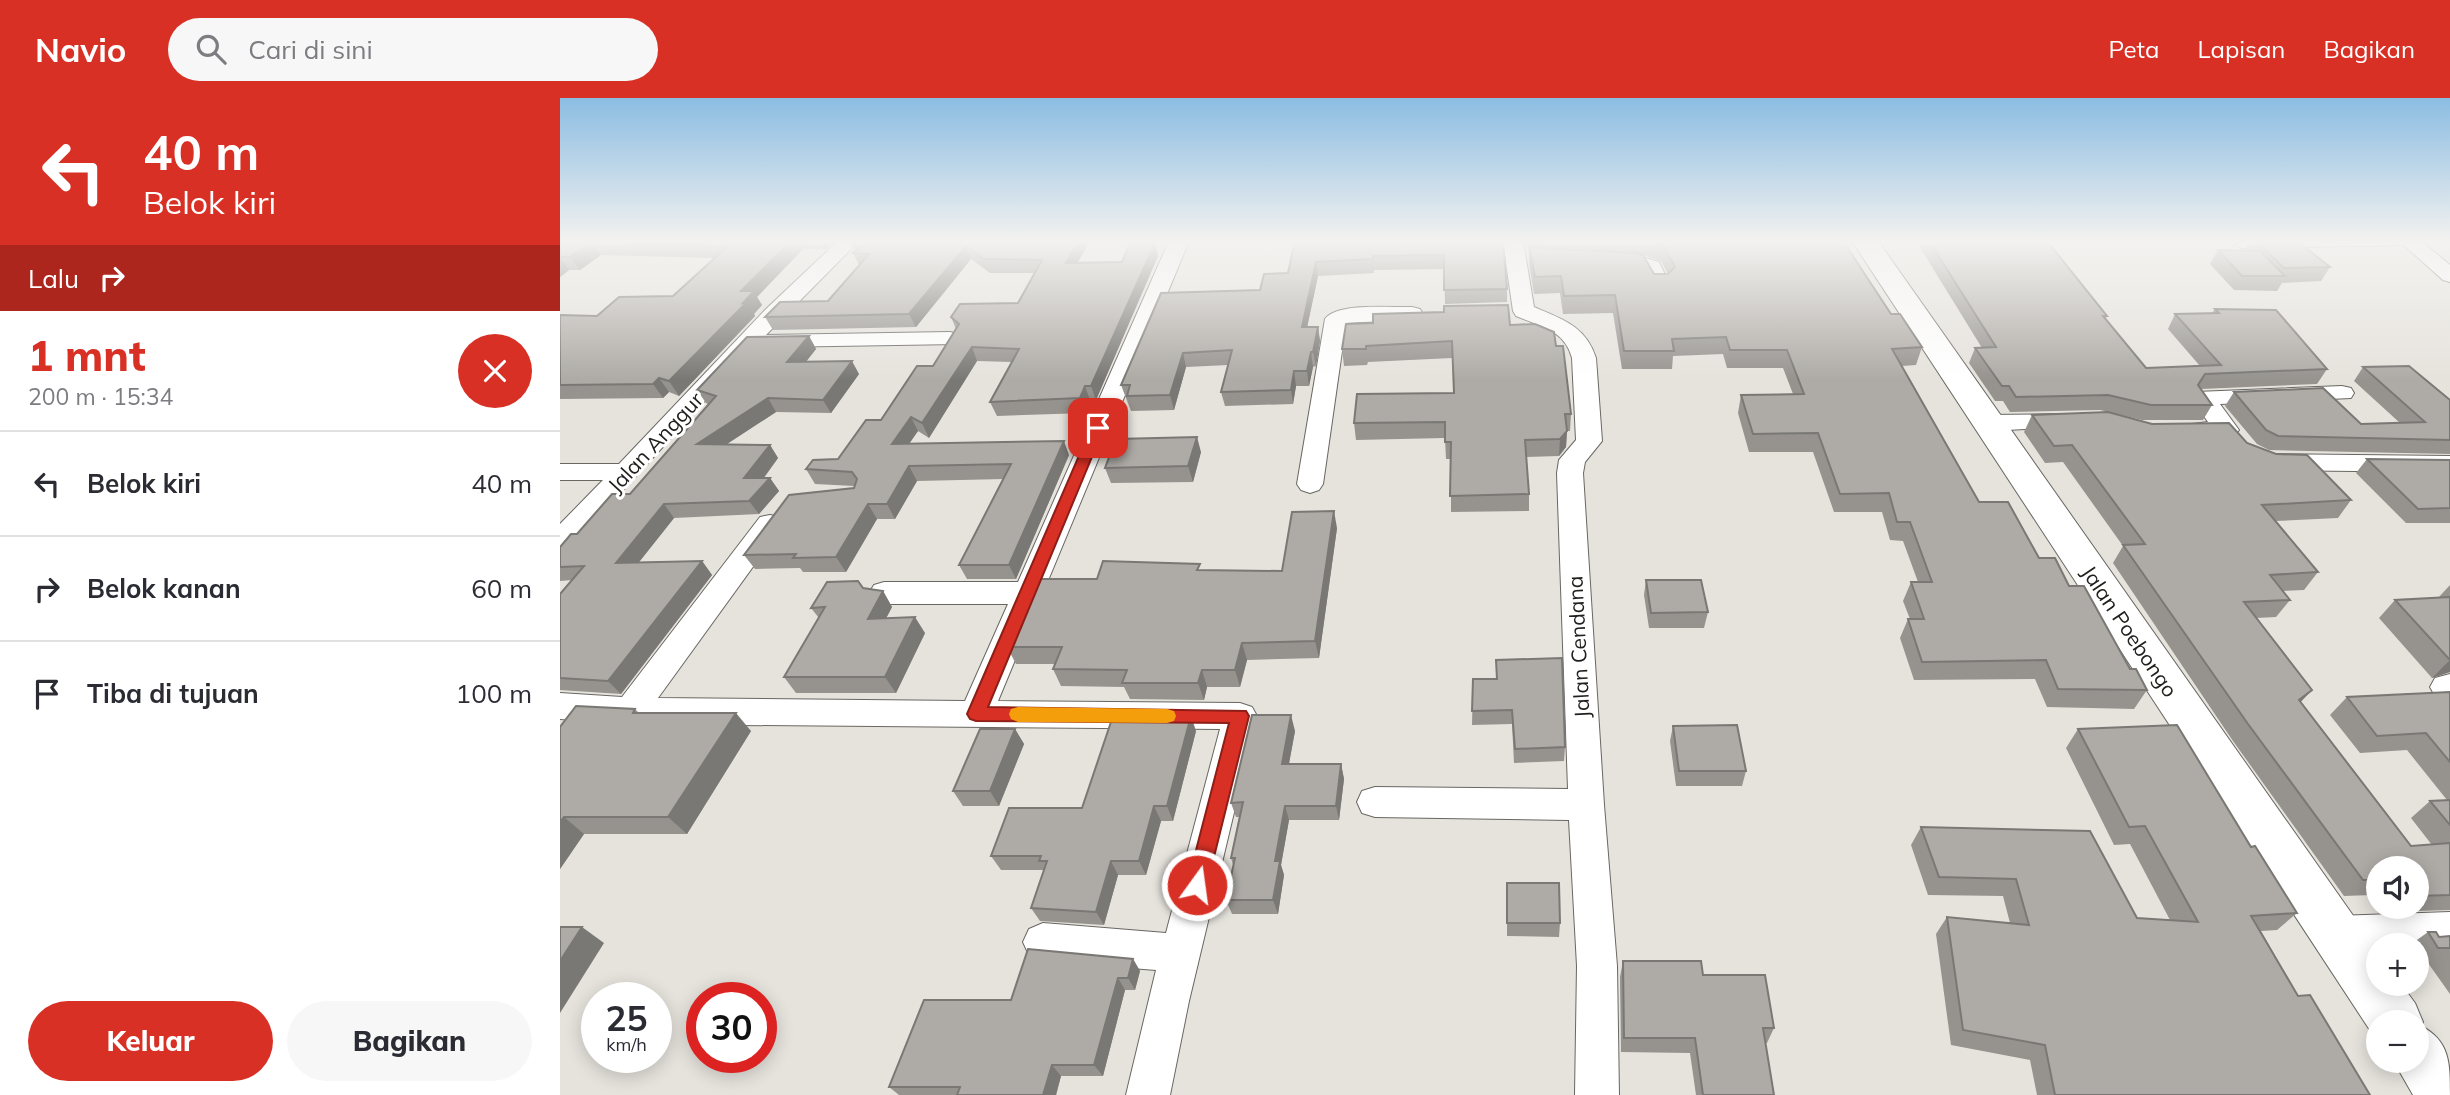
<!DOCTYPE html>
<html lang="id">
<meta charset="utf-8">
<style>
:root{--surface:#fff;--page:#f7f7f7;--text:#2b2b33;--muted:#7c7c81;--line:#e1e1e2;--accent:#d93025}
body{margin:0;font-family:Mulish,sans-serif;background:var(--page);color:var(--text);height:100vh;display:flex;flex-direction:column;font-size:26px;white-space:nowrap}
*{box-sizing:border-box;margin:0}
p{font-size:23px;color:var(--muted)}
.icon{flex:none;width:38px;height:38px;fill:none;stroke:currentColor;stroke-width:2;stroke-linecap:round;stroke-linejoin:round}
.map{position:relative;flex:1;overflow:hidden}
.panel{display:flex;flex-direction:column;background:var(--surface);width:560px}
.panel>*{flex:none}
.top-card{background:#d93025;color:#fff;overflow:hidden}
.tools{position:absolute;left:1806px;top:758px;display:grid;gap:14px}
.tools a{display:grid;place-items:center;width:63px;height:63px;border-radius:50%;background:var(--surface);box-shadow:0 4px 18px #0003;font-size:35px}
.speed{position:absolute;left:21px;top:884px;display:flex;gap:14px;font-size:35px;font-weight:700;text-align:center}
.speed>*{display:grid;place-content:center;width:91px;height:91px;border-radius:50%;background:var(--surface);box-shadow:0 4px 18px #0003;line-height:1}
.speed small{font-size:18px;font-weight:400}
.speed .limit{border:10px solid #d22;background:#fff;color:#111}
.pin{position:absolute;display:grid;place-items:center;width:60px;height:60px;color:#fff;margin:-30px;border-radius:14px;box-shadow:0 4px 10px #0006}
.me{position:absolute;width:77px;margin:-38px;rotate:14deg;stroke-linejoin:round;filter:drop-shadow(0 0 5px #0008)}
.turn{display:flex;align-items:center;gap:24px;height:147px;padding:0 28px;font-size:32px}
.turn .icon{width:91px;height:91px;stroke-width:2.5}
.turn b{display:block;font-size:49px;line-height:60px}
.then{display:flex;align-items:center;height:66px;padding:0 28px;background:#0003;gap:14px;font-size:26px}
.round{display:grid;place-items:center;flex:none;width:74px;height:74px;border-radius:37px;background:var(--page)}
.overview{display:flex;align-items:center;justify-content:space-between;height:119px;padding:0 28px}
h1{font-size:42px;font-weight:800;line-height:52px;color:var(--accent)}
.action{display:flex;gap:14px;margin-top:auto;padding:14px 28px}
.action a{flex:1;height:80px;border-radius:42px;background:var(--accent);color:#fff;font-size:28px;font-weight:800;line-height:80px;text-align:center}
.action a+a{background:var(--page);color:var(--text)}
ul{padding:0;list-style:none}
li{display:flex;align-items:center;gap:21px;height:105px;padding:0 28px;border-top:2px solid var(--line)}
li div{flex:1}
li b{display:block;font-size:26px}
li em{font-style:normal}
header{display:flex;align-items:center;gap:42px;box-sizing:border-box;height:98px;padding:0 35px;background:var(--accent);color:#fff}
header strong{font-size:33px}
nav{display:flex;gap:38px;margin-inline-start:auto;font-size:24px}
.search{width:490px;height:63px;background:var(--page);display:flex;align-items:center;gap:18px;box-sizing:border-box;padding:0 24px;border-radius:38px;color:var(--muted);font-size:26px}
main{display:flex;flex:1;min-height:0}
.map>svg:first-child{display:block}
</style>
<header>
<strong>Navio</strong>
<div class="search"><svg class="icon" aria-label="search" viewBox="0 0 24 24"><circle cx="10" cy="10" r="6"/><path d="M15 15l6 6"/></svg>Cari di sini</div>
<nav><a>Peta</a><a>Lapisan</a><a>Bagikan</a></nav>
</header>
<main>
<section class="panel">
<div class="top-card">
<div class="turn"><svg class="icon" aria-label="left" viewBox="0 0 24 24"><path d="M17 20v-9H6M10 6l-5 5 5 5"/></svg><div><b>40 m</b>Belok kiri</div></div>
<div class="then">Lalu<svg class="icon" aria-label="right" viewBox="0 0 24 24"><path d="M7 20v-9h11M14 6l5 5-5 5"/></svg></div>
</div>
<div class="overview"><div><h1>1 mnt</h1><p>200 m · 15:34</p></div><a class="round" style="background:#d93025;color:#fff"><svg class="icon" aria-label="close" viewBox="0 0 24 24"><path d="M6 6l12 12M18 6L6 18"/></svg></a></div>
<ul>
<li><svg class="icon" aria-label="left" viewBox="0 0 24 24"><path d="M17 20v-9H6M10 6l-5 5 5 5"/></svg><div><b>Belok kiri</b></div><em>40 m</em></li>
<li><svg class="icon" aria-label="right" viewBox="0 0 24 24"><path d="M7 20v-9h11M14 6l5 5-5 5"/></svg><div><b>Belok kanan</b></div><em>60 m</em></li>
<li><svg class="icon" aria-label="arrive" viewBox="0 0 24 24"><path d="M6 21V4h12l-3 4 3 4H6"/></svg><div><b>Tiba di tujuan</b></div><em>100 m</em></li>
</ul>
<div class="action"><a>Keluar</a><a>Bagikan</a></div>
</section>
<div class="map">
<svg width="1890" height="997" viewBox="0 0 1890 997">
<rect width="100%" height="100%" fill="#e6e3dd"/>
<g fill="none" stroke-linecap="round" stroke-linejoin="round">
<defs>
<polygon id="service" points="1855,143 1855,146 1851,147 1681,150 1676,147 1681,144"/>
<g id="minor">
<polygon points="278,143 299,143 206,237 390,234 398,236 401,241 398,246 212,249 204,247 201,242 10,450 0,453 0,426 43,382 0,382 0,366 59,366 206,211"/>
<polygon points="609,143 629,143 438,603 680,605 692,609 697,618 629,903 610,997 566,997 596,872 483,863 469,857 463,844 469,831 483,825 606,835 660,631 70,626 0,621 0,595 62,599 200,419 210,417 220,419 224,426 98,600 405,603 448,506 324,506 314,503 309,495 314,487 324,484 458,484"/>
<path d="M943 143H963L974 209C1002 221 1026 228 1036 260L1042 343 1025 364 1023 375 1044 707 1057 868 1059 997H1015L1017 868 1009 722 815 719 802 715 797 704 802 693 815 689 1008 691 997 375 999 362 1016 342 1012 260C1005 232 980 228 956 218L953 213Z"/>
<polygon points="1839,143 1861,143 1890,167 1890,184 1883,182"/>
<polygon points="1049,155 1076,157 1099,164 1110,187 1106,191 1092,191 1083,172 1042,165 1039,161 1042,157"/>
<path d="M852 209 860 211 863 216 860 221 786 225 763 386 759 392 750 395 741 392 737 386 765 221C777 204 832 210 852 209Z"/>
<polygon points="1782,288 1791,290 1794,295 1791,300 1660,306 1679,332 1675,337 1666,340 1625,337 1621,332 1625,327 1648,324 1632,301 1636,294"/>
<polygon points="1509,316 1518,318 1521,323 1518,328 1429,333 1420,330 1417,325 1420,320 1429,317"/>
<polygon points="1714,356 1890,358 1890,374 1714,372 1705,370 1701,364 1705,358"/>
<polygon points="1890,576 1890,602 1875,598 1870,589 1875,580"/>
<polygon points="1890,814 1890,850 1857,852 1857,847 1818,847 1818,854 1776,856 1762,850 1756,837 1762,824 1776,818"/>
</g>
<path id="secondary" d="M1292 143H1318L1818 853V886H1841L1855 905 1863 924 1861 928C1890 943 1890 965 1890 997H1853L1833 962H1857V924H1818L1817 943Z"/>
</defs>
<use href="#service" stroke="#696762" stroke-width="2"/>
<use href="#minor" stroke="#696762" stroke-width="2"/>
<use href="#secondary" stroke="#696762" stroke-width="2"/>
<use href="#service" fill="#fff" fill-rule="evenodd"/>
<use href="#minor" fill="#fff" fill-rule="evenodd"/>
<use href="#secondary" fill="#fff" fill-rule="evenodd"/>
</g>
<g fill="#96938f" fill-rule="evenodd">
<polygon points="0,143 275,143 266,151 243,151 197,199 202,207 194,216 195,218 119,298 109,294 103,300 0,301 0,217 37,218 113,198 154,160 41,157 20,172 9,172 0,179"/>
<polygon points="290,143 530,143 518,164 562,164 595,145 598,158 536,302 530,302 525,315 437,318 430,304 452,264 417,263 369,340 358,333 349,346 509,357 456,481 407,481 399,467 444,381 357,383 335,421 317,421 286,474 243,474 240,470 195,471 184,457 294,390 294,388 255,386 246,371 278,361 321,322 373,268 396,231 391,219 458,205 475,175 430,175 411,161 356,229 213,232 205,219 268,203 299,167 293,155 297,151 295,151"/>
<polygon points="916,143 947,191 947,204 885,206 884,171 814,172 814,175 758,178 747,229 758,229 760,243 756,268 753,269 749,288 736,288 733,306 665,308 661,294 668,267 626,269 614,312 571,313 561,287 700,192 728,175 783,145"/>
<path d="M964 143H1283L1331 216 1362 249 1356 267 1342 268 1419 404 1509 488 1570 571 1587 592 1574 611 1487 609 1475 581 1354 582 1340 540 1348 521H1350L1343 503 1351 484H1358L1343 443 1330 442 1322 414H1274L1253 354H1189L1178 315 1181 297 1233 296 1223 270H1167L1163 256 1113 258 1112 271H1062L1053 215 1003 216 1000 195 974 196 969 166V149L1074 154 966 148ZM1083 157 1101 163 1108 176H1094Z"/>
<polygon points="1356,143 1487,143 1547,218 1545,222 1586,270 1640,268 1608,231 1615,216 1652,215 1655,211 1767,271 1757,286 1641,291 1652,307 1643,322 1582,322 1540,312 1450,314 1443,303 1435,303 1409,265 1415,250 1422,250"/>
<polygon points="1690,143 1737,143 1770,169 1761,183 1722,185 1717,193 1674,192 1650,166 1658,152 1685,152"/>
<polygon points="950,227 996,248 1011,316 1010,333 1007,333 1006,349 999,358 966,359 969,396 969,413 891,414 891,361 886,361 885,340 796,342 794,325 894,295 892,260 808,264 807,267 784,268 782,251"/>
<polygon points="249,238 256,251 246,264 299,276 271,315 216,314 167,346 210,347 218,360 204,380 210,380 219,393 199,416 114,420 79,464 142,463 152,477 61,596 0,592 0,496 12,482 0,483 0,449 70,396 148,306 146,305 137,292"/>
<polygon points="1803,269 1890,302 1890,356 1709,352 1697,346 1665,308 1674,294 1801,326 1840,325 1794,283"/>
<polygon points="1472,317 1592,326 1687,345 1791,402 1778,420 1715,423 1758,474 1744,492 1723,493 1730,502 1716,519 1696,520 1741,604 1851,748 1872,747 1851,720 1870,703 1887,702 1847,652 1800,655 1770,617 1787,599 1890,594 1890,812 1823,814 1820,808 1857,808 1857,770 1818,770 1818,806 1812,797 1784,798 1673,643 1553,465 1563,448 1503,364 1485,365 1464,334"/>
<polygon points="641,354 633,384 551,385 545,370"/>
<polygon points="1807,361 1890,362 1890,425 1846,425 1796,375"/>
<polygon points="777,430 759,560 687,562 680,589 647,589 644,602 570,601 564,589 501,588 493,571 495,566 456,566 447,549 537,481 642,472 722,473"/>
<polygon points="1086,482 1148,514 1144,530 1089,530 1084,497"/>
<polygon points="1890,487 1890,574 1872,580 1819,520 1835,502 1878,500"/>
<polygon points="303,490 323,493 332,509 326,520 365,535 336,595 236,595 224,579 259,520 251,510"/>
<polygon points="913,581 1005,649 1004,663 954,665 952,626 912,627"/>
<polygon points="75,611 79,615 191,633 127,736 24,736 0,771 0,629"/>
<polygon points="1113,628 1186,673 1182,688 1116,688 1110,643"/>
<polygon points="455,631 464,646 439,708 403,708 393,693"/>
<polygon points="1518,631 1691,749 1737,815 1717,832 1701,833 1738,898 1810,997 1477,997 1470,962 1391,947 1376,836 1387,819 1450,825 1443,798 1368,797 1351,747 1361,729 1577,820 1610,822 1570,746 1554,747 1506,650"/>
<polygon points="636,633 613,723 601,723 586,777 558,777 544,827 480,823 471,810 484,772 441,772 431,758 522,710"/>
<polygon points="735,633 729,666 781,666 784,681 779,722 729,722 721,767 724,777 718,816 672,816 666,802 673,767 671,760 679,719 676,719 671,705"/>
<polygon points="947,785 1000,825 999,839 947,838"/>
<polygon points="1868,834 1879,839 1890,838 1890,896 1868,865 1857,865 1857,847 1850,847"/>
<polygon points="573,861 580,873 575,892 565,892 543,978 501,978 496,997 339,997 329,989 451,902"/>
<polygon points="1063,863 1143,877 1214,930 1207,945 1205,945 1214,997 1136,997 1130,955 1061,954 1060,879"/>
</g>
<g fill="#7a7874">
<polygon points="231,143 239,143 243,151 197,199 202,207 194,216 195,218 119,298 109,283 181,193"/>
<polygon points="261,143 275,143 266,151"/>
<polygon points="518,143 530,143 510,178 506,165"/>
<polygon points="32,144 41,157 20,172 10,159"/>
<polygon points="595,145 598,158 536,302 531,288"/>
<polygon points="406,148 411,161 356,229 349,216"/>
<polygon points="0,159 9,172 0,179"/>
<polygon points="756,164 758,178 744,244 742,229"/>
<polygon points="758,229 760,243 756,268 753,254"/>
<polygon points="249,238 256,251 235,277 227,264"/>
<polygon points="412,249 417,263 369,340 362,325"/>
<polygon points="751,254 753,269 749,288 747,273"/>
<polygon points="623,255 626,269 614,312 610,297"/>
<polygon points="292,263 299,276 271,315 263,302"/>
<polygon points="734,273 736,288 733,306 731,292"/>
<polygon points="99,280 109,294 103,300 93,286"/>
<polygon points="525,288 530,302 525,315 520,300"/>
<polygon points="208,300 216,314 147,359 137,346"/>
<polygon points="351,319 358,333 339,360 332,346"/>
<polygon points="1007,333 1006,349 999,358 1000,341"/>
<polygon points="637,339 641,354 633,384 628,368"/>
<polygon points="504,343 509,357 456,481 449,467"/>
<polygon points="210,347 218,360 193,394 184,380"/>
<polygon points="349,368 357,383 335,421 327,406"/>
<polygon points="210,380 219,393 199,416 189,403"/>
<polygon points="104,406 114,420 68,478 56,465"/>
<polygon points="308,406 317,421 286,474 276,459"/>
<polygon points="774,413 777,430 759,560 755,543"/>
<polygon points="142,463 152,477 61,596 48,583"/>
<polygon points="323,493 332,509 318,536 308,521"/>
<polygon points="355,519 365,535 336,595 325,579"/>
<polygon points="682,545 687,562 680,589 675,572"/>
<polygon points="1890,562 1890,574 1872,580"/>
<polygon points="642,572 647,589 644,602 638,585"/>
<polygon points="1752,592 1736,609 1739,602"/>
<polygon points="176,615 191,633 127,736 108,719"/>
<polygon points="731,617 735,633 726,681 722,666"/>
<polygon points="631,618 636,633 613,723 607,708"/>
<polygon points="455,631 464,646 439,708 430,693"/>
<polygon points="781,666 784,681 779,722 776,708"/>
<polygon points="594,708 601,723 586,777 579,763"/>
<polygon points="725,708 729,722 721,767 724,777 718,816 713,802 715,763"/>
<polygon points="4,719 24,736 0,771 0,724"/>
<polygon points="551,763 558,777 544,827 536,814"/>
<polygon points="22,829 44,845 0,915 0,863"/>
<polygon points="573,861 580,873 575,892 568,880"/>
<polygon points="558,880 565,892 543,978 534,967"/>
<polygon points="492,967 501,978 496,997 483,997"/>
</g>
<g fill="#aeaba6" stroke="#7a7874" stroke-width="2">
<polygon points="0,143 231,143 181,193 194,193 183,205 187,204 109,283 99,280 93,286 0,287 0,217 37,218 59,199 113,198 168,148 32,144 10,159 0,159"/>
<polygon points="306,143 518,143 506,165 562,164 570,145 595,145 531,288 525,288 520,300 430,304 459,251 412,249 362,325 351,319 332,346 504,343 449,467 399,467 451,366 349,368 327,406 308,406 276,459 233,460 236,456 184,457 229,397 294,390 297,381 292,374 246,371 253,362 278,361 306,322 321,322 357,268 373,268 399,226 391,219 400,206 458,205 482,162 424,161 406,148 349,216 205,219 220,204 268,203 309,156 293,155"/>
<polygon points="735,143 768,143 783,145 943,143 947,191 884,192 884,157 813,158 813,161 756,164 742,229 758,229 753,254 751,254 747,273 734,273 731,292 661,294 672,252 623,255 610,297 567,298 570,287 561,287 601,195 700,192 704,176 728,175"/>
<polygon points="1092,143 1283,143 1331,216 1340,216 1362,249 1332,251 1419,404 1448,404 1479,460 1495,460 1509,488 1524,488 1570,571 1576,571 1587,592 1498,591 1486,562 1362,564 1348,521 1364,521 1351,484 1372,484 1350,424 1337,424 1329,395 1280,396 1258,335 1193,336 1181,297 1244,296 1227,252 1170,252 1166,239 1112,241 1114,253 1064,253 1055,197 1004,198 1001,178 975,179 969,149 1075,155 1083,157 1094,176 1108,176 1115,169 1103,146"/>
<polygon points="1369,143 1487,143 1547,218 1543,218 1586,270 1661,267 1615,216 1659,215 1655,211 1716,212 1767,271 1645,276 1638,287 1652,307 1591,307 1548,297 1456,299 1449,288 1442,288 1415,250 1436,249"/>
<polygon points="1696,143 1737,143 1770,169 1724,170"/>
<polygon points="1658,152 1700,153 1725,178 1682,178"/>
<polygon points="948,207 950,227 975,226 994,234 996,248 1003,248 1011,316 1005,316 1007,333 1000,341 965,342 969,396 890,398 891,344 885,344 885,324 794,325 797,296 894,295 892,243 806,248 806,251 782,251 786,226 813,225 813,216 884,214 884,208"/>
<polygon points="249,238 227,264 292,263 263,302 208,300 137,346 210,347 184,380 210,380 189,403 104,406 56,465 142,463 48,583 0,580 0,496 24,468 0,469 0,449 11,436 17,436 52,396 70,396 156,298 137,292 187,239"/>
<polygon points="1849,268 1890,302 1890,342 1718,338 1706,332 1674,294 1763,290 1801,326 1865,324 1803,269"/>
<polygon points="1548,314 1592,326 1669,325 1687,345 1716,356 1747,357 1791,402 1702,407 1758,474 1710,477 1730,502 1684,504 1752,592 1739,602 1851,748 1890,745 1890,797 1857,798 1857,770 1818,770 1818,782 1803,782 1688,626 1563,447 1585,446 1512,347 1494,348 1472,317"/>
<polygon points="637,339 628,368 545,370 556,341"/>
<polygon points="1807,361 1890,362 1890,410 1858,411"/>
<polygon points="774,413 755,543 682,545 675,572 642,572 638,585 562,585 567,572 493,571 502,549 447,549 476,481 537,481 543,463 640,466 637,472 722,473 732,414"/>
<polygon points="1086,482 1141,482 1148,514 1091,515"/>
<polygon points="298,483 303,490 323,493 308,521 355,519 325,579 224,579 265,509 251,510 267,484"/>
<polygon points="1890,499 1890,562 1835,502"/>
<polygon points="1002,560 1005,649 955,651 952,612 912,613 913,581 937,581 936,562"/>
<polygon points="1890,594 1890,664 1866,635 1817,638 1787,599"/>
<polygon points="16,608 75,611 73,615 176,615 108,719 4,719 0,724 0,629"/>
<polygon points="692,617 731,617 722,666 781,666 776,708 725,708 715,763 720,763 713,802 666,802 675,760 671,760 683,704 671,705"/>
<polygon points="553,618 631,618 607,708 594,708 579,763 551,763 536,814 471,810 487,763 479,763 481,758 431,758 449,710 522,710"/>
<polygon points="1177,627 1186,673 1119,673 1113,628"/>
<polygon points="1617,627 1691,749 1695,748 1737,815 1691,818 1738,898 1750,897 1810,997 1495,997 1485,947 1403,932 1387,819 1469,827 1456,781 1379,779 1361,729 1530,733 1577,820 1638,824 1585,728 1569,729 1518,631"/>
<polygon points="420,631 455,631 430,693 393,693"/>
<polygon points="1890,702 1890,727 1870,703"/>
<polygon points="947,785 999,785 1000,825 947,825"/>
<polygon points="0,829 22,829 0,863"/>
<polygon points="1868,834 1876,834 1879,839 1890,838 1890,850 1878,850"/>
<polygon points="468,851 573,861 568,880 558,880 534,967 492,967 483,997 397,997 400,989 329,989 364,902 451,902"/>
<polygon points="1063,863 1141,863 1143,877 1205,877 1214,930 1203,930 1214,997 1143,997 1135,940 1064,940"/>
</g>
<linearGradient id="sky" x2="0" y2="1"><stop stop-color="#8bbde2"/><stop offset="0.51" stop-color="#f4f2f0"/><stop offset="1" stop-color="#f4f2f0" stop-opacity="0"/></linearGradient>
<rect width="1890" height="282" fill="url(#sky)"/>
<polygon fill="#d93025" stroke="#8d1f18" stroke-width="2" points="538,326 544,330 428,609 686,613 689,618 647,787 645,794 637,796 630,794 627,787 669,625 416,623 410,621 407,616 531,330"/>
<polygon fill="#f59e0b" points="458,609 607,611 614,613 616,618 614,623 607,625 458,624 451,621 449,616 451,611"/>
<g text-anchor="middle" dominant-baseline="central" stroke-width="6" stroke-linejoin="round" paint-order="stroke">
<g font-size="21" fill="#21201e" stroke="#fff">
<text transform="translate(95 344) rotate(-47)">Jalan Anggur</text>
<text transform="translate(1570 533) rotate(56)">Jalan Poebongo</text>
<text transform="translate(1018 549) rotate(-93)">Jalan Cendana</text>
</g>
</g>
</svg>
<div class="tools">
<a><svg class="icon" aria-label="sound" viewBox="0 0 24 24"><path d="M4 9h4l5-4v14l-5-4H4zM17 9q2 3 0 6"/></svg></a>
<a>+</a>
<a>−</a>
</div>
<div class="speed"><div>25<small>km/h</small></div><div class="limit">30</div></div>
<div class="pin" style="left:538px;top:330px;background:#d93025"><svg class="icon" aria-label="arrive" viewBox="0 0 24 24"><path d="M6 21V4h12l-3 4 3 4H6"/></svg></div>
<svg class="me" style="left:637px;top:787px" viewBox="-20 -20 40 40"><circle r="17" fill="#d93025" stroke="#fff" stroke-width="3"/><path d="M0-11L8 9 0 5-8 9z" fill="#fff"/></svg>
</div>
</main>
